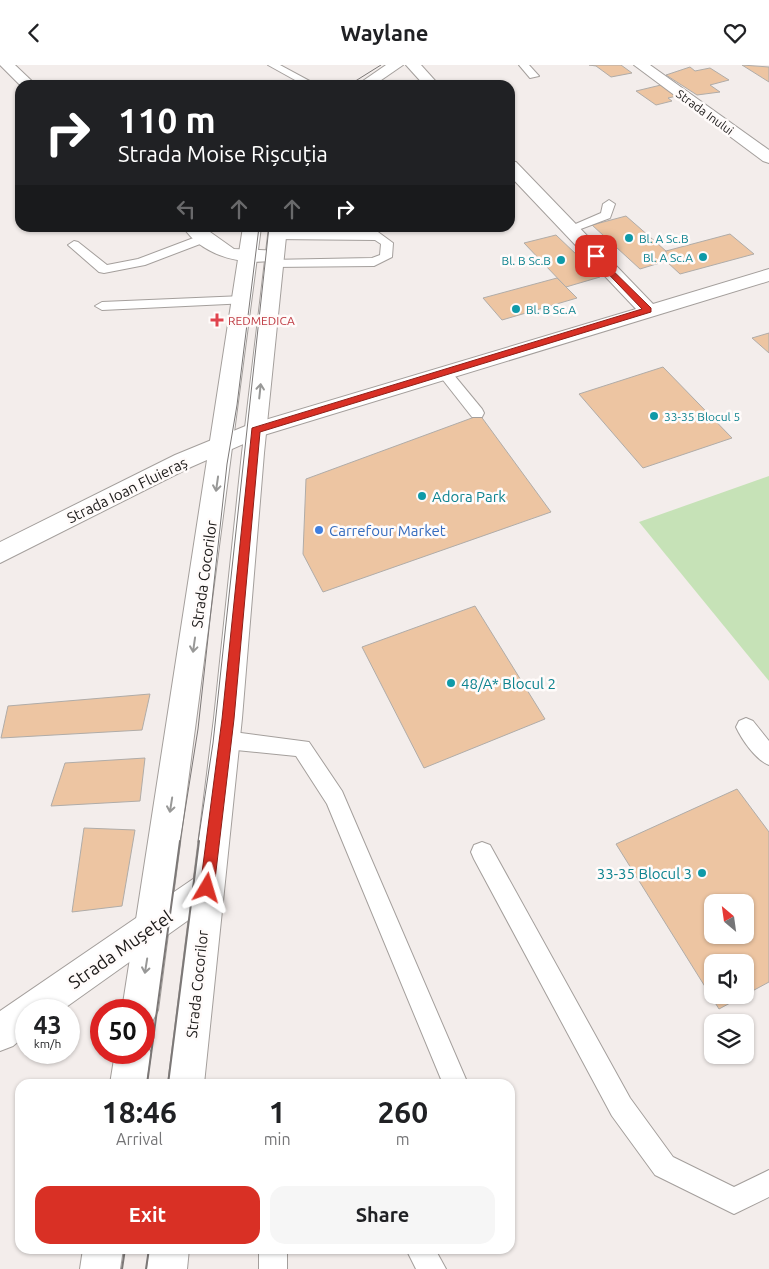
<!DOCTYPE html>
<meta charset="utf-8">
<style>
:root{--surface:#fff;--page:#f6f6f6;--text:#202124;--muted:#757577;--accent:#d93025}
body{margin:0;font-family:Ubuntu,sans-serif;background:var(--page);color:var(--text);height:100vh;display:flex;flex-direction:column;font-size:19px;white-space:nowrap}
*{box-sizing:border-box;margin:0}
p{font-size:16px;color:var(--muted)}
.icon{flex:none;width:28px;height:28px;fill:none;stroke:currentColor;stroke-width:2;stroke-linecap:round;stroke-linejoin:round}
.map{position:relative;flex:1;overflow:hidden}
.side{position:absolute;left:15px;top:1014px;width:500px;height:175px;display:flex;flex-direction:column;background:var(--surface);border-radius:15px;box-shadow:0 1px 4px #0004}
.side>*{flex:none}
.guide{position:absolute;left:15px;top:15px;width:500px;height:152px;border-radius:15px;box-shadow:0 1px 4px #0004;background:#202124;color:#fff;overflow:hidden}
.needle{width:32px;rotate:331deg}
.tools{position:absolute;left:704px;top:829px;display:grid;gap:10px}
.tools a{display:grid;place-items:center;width:50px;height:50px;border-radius:10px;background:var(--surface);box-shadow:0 1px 4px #0004;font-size:25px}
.speed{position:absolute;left:15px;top:934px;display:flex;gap:10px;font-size:25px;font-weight:700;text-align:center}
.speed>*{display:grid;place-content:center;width:65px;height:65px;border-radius:50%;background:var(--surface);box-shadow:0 1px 4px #0004;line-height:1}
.speed small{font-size:12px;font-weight:400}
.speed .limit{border:8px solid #d22;background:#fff;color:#111}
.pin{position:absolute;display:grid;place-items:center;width:42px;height:42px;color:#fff;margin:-21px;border-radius:10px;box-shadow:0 2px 8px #0006}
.me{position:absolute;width:55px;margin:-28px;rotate:7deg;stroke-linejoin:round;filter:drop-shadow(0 0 4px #0008)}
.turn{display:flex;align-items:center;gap:18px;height:105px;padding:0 20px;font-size:22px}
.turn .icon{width:65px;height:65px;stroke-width:2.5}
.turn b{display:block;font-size:35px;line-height:42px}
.lanes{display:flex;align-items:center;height:48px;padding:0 20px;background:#0003;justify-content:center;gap:25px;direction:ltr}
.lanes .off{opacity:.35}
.eta{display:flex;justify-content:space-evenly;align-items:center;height:85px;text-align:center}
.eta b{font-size:30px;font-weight:700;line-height:35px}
.button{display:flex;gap:10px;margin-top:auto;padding:10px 20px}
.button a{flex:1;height:58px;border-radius:15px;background:var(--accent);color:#fff;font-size:20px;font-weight:700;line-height:58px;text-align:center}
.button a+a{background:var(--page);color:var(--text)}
header{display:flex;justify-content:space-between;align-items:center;height:65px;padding:0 20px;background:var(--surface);font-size:22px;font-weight:700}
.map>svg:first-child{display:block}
</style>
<header><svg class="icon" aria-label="back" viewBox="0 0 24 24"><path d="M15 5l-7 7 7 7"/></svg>Waylane<svg class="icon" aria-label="heart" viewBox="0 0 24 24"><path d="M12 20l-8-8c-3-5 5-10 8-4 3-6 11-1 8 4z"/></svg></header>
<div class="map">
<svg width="769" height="1204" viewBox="0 0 769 1204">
<rect width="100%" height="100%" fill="#f3edeb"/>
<polygon fill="#c6e2b7" points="769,411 769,616 639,457"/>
<g fill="#edc5a2" stroke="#b0aca8" fill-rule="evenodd">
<polygon points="589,0 621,0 632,8 611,12 596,1"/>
<polygon points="742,0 769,2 769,17"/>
<polygon points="690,2 695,6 710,3 729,15 710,20 720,27 697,30 666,10"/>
<polygon points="661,20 677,31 668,33 672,36 656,40 636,26"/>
<polygon points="626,151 666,186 666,196 640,204 592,160"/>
<polygon points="730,169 754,189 680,209 666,196 666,186"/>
<polygon points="556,170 600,212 566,222 524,178"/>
<polygon points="557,213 577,233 502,255 483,233"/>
<polygon points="769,268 769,288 752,273"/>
<polygon points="663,302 732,373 643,403 579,329"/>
<polygon points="480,350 551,447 323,527 303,489 306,414"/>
<polygon points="475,541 545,654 424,703 362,582"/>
<polygon points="150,629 142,665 1,673 8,641"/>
<polygon points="145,693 140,736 51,741 65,698"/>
<path d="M737 724 769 767V917L719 944 616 779ZM712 838H745V870H712ZM712 898H745V930H712Z"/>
<polygon points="84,763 135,765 122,841 72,847"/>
</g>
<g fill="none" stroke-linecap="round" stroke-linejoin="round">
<defs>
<g id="service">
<polygon points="268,0 280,0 317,20 304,20"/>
<polygon points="519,0 529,0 539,11 530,13"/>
<polygon points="609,135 615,139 610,153 570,168 564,164 601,148 603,139"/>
<polygon points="277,167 378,167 393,178 392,192 374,201 273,202 269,201 267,198 269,195 372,193 380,190 381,179 375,175 273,174 271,171 273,168"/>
<polygon points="204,169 210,173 208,176 145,200 104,208 99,207 68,180 74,176 78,177 107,200 138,194"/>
<polygon points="243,231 248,232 250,235 248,238 102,245 95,241 102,237"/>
<polygon points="444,302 449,304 482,344 484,348 482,352 472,352 439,310 437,307"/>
<path d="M746 653 753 656 769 676V700C756 695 742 675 736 662L739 656Z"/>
<polygon points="226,666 309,677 342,726 468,1019 443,1019 327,739 296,691 226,684 219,681 216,675 219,669"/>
<polygon points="482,777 490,780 630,1033 673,1092 734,1122 769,1105 769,1132 734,1149 655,1110 612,1051 474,794 471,787 474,780"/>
<rect x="259" y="1184" width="28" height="20"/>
<polygon points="406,1184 435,1184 446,1204 416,1204"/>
</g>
<g id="minor">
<polygon points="0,0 15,0 36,20 20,20"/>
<polygon points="406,0 421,0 439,20 424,20"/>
<polygon points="634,0 650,0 769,85 769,98 763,96"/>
<polygon points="510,96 516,97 653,239 769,204 769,216 264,370 191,402 0,498 0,477 175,390 248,360 636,244 510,111"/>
<path d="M183 162H203L234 184 281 186 283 190 281 194C247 202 204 193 183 162Z"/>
<polygon points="207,807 218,812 223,823 218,834 62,945 26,945 26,970 13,981 0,986 0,946 196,812"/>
</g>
<g id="secondary">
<polygon points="386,0 403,0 374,20 357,20"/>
<polygon points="243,162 261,162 158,945 152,957 144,961 144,945 122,945"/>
<polygon points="269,162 287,162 264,388 242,653 204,1019 168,1019 214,653 242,388"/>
<polygon points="144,974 151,988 146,1019 110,1019 115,988 144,988"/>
<polygon points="83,1184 123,1184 120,1204 80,1204"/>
<polygon points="149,1184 189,1184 187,1204 147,1204"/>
</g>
</defs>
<use href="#service" stroke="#a49f9c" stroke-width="2"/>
<use href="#minor" stroke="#a49f9c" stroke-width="2"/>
<use href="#secondary" stroke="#a49f9c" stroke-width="2"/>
<use href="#service" fill="#fff" fill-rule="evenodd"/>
<use href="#minor" fill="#fff" fill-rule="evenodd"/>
<use href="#secondary" fill="#fff" fill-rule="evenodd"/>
<g stroke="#7c7877" stroke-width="1">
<polyline points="349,20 381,0"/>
<polyline points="180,777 198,664 227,399 237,340 259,162"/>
<polyline points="198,777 213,678 269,162"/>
</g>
<g stroke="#7c7877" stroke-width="2">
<polyline points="147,1019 180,776"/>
<polyline points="168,1019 199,776"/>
<polyline points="122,1204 125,1184"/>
<polyline points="146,1204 149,1184"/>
</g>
</g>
<defs><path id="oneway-shaft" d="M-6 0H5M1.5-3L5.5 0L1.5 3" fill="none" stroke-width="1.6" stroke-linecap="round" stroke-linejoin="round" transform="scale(1.25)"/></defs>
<g stroke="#989897">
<use href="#oneway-shaft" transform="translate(260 326) rotate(-84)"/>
<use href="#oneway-shaft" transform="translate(217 419) rotate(98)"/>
<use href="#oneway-shaft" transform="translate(194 580) rotate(98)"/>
<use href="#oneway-shaft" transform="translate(171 740) rotate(99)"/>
<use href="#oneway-shaft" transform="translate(146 901) rotate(99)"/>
</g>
<polygon fill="#d93025" stroke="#8d1f18" points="596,189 651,243 651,247 260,367 234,654 214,823 212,827 207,829 202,827 200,823 222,654 252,363 642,244 593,193 593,190"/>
<g fill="#0f9aa8" stroke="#fffbfa" stroke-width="2">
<circle cx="629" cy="173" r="5"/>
<circle cx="703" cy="192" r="5"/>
<circle cx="561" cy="195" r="5"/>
<circle cx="516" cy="244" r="5"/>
<circle cx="654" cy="351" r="5"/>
<circle cx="422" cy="431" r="5"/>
<circle cx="451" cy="618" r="5"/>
<circle cx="702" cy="808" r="5"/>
</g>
<path fill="#e0444e" stroke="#fffbfa" stroke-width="2" d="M214.5 247.5h5v5h5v5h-5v5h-5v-5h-5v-5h5z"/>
<circle fill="#3f7fe0" stroke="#fffbfa" stroke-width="2" cx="319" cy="465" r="5"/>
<g text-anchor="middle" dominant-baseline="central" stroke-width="5" stroke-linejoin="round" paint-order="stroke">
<g font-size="12" fill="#1b1918" stroke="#fffbfa">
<text transform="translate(705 47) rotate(36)">Strada Inului</text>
</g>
<g font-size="12" fill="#0d838f" stroke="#fffbfa" text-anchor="start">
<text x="639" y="173">Bl. A Sc.B</text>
<text x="693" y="192" text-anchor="end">Bl. A Sc.A</text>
<text x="551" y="195" text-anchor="end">Bl. B Sc.B</text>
<text x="526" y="244">Bl. B Sc.A</text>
<text x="664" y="351">33-35 Blocul 5</text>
</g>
<g font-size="12" fill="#be3a42" stroke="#fffbfa" text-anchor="start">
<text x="228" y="255">REDMEDICA</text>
</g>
<g font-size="15" fill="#1b1918" stroke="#fffbfa">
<text transform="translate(127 425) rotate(-26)">Strada Ioan Fluieraș</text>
<text transform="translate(204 509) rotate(-82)">Strada Cocorilor</text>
<text transform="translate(197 919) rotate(-84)">Strada Cocorilor</text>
</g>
<g font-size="15" fill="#0d838f" stroke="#fffbfa" text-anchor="start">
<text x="432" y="431">Adora Park</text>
<text x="461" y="618">48/A* Blocul 2</text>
<text x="692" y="808" text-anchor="end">33-35 Blocul 3</text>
</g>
<g font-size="15" fill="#366cbe" stroke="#fffbfa" text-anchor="start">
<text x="329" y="465">Carrefour Market</text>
</g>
<g font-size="18" fill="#1b1918" stroke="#fffbfa">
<text transform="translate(120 884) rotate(-35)">Strada Mușețel</text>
</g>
</g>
</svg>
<div class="tools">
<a><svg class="needle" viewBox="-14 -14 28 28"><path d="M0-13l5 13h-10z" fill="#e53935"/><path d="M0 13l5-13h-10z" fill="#757577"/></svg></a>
<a><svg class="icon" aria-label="sound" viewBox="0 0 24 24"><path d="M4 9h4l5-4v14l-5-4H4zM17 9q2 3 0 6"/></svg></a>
<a><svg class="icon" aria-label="layers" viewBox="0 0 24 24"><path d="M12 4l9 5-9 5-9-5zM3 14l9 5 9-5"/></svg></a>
</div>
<div class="speed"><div>43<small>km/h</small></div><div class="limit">50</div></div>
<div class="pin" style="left:596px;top:191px;background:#d93025"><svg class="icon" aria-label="arrive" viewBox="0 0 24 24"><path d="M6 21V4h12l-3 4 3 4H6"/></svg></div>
<svg class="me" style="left:207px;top:823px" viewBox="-20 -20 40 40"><path d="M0-17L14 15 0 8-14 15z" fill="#d93025" stroke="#fff" stroke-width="4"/></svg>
<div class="guide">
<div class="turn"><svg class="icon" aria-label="right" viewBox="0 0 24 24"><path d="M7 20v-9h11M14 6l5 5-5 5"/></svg><div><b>110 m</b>Strada Moise Rișcuția</div></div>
<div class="lanes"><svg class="icon off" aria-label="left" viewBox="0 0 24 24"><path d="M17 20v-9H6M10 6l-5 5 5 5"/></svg><svg class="icon off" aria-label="ahead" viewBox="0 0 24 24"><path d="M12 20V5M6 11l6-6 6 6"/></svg><svg class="icon off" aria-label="ahead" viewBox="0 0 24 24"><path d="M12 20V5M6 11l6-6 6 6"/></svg><svg class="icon" aria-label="right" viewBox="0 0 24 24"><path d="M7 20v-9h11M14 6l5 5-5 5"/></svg></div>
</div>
<section class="side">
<div class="eta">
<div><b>18:46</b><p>Arrival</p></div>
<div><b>1</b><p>min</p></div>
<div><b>260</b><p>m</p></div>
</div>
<div class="button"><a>Exit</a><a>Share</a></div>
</section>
</div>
